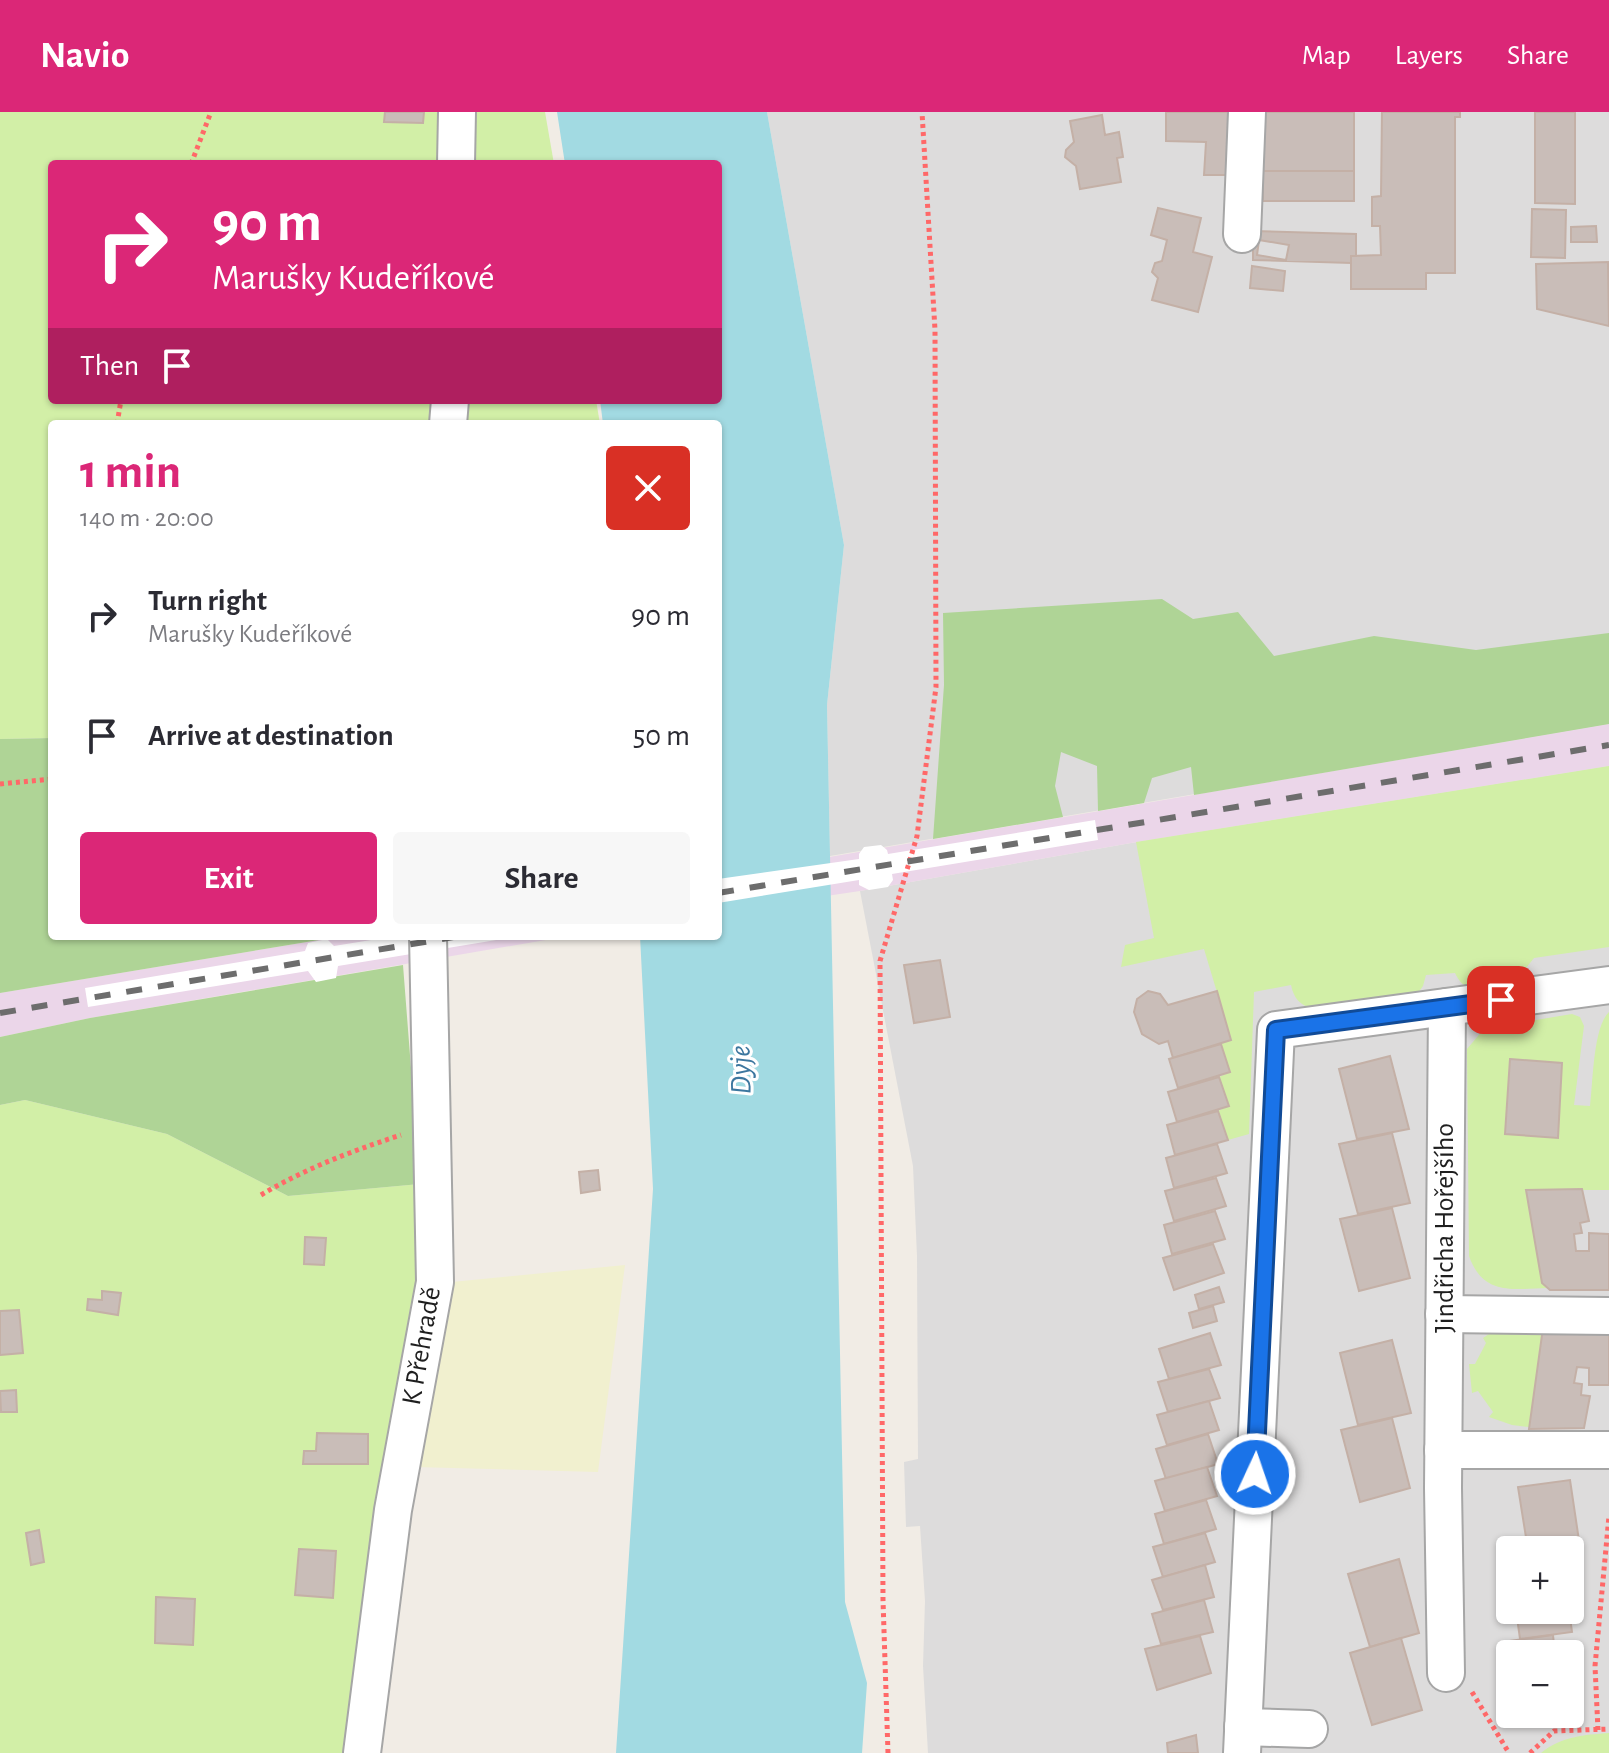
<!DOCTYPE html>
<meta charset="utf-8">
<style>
:root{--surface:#fff;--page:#f7f7f7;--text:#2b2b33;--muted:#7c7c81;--accent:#db2777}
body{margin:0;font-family:"Alegreya Sans",sans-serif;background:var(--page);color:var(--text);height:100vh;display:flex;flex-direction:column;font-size:30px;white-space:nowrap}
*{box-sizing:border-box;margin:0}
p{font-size:26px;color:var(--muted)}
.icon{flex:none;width:44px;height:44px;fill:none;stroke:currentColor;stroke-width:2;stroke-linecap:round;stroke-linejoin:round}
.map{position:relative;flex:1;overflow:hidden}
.drawer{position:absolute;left:48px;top:308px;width:674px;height:520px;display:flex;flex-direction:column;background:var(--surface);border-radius:8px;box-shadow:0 2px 6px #0004}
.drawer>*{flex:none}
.top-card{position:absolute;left:48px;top:48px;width:674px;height:244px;border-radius:8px;box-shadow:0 2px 6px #0004;background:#db2777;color:#fff;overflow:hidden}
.tools{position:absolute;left:1496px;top:1424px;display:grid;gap:16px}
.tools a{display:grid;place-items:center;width:88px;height:88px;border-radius:8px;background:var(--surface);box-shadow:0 2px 6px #0004;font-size:40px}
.pin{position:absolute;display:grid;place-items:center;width:68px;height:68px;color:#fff;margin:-34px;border-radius:16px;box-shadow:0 4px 12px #0006}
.me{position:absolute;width:88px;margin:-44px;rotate:3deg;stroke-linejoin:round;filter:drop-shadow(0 0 6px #0008)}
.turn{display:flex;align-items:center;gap:28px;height:168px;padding:0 32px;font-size:36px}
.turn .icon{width:104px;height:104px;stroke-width:2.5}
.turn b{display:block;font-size:56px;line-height:68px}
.then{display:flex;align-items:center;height:76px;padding:0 32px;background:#0003;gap:16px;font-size:30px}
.round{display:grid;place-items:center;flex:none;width:84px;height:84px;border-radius:8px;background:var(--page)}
.head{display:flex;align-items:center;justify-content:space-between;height:136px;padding:0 32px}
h1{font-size:48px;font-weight:700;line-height:60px;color:var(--accent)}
.cta{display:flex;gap:16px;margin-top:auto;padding:16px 32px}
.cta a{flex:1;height:92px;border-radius:8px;background:var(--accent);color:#fff;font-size:32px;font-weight:700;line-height:92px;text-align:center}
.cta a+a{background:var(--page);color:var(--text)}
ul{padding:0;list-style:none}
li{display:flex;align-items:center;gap:24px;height:120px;padding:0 32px}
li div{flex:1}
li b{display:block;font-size:30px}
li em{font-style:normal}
header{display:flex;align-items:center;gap:48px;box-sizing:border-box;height:112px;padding:0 40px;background:var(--accent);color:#fff}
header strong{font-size:38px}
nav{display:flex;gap:44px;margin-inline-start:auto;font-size:28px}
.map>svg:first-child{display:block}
</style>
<header>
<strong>Navio</strong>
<nav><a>Map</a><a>Layers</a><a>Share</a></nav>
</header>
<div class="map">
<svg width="1609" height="1641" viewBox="0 0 1609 1641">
<rect width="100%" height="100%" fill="#f1ece5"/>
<g fill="#dddcdc" fill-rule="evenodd">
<polygon points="767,0 1609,0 1609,612 830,744 827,593 844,433"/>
<path d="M1609 654V1641H928L923 1554 925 1489 920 1414 906 1415 904 1350 918 1347 917 1144 913 1054 860 779 1131 731ZM1510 1438H1570V1498H1510ZM1510 1542H1570V1602H1510Z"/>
</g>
<g fill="#ebd6e9">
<polygon points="1609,612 1609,654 1131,731 860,779 718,800 718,764"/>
<polygon points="343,824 569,824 90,906 0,925 0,881"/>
</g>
<polygon fill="#f1f0cf" points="625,1153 598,1360 414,1355 442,1171"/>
<g fill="#d2efa7">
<polygon points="0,0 445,0 445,52 52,52 52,288 438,288 437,312 52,312 52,626 0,627"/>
<polygon points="468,0 545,0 554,52 469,52"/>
<polygon points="461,288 596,288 600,312 460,312"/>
<path d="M1609 654V835L1534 846 1509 877C1487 878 1466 885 1455 861L1426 863 1423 874 1415 885 1313 897C1300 893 1294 887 1291 873L1254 880 1249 1022 1228 1028 1218 999 1229 994 1219 965 1230 960 1221 931 1231 927 1204 837 1121 855 1125 833 1154 826 1136 730Z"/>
<path d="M1609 900V1078H1526L1542 1171 1548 1176C1513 1177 1483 1184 1469 1144L1467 937 1483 918 1493 915 1572 902 1580 905 1584 914 1574 993 1590 994C1593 971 1593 915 1609 900Z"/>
<polygon points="25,988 167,1022 288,1084 420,1072 417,1190 411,1191 361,1504 345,1641 0,1641 0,993"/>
<polygon points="1550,1217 1542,1223 1529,1315 1512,1313 1489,1305 1493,1300 1478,1279 1472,1281 1469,1252 1475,1252 1486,1231 1483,1226 1495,1218"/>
<path d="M1609 1621V1641H1541C1562 1624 1584 1623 1609 1621Z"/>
</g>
<g fill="#afd496">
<polygon points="1162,487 1193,507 1238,500 1274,544 1374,524 1476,538 1609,521 1609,612 1194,683 1191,655 1152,666 1144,691 1098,699 1097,654 1061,640 1055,674 1063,705 933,727 944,573 943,501"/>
<polygon points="52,626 52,824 343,824 0,881 0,627"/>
<polygon points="403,853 420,1072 288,1084 167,1022 25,988 0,993 0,925 90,906"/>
</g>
<polygon fill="#a2dae2" points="557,0 767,0 844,433 827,593 845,1490 867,1571 862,1641 616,1641 653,1077 640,824 718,824 718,312 603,312 600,288 718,288 718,52 565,52"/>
<g fill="#fff">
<polygon points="1095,708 1098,728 892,762 893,768 888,775 869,778 859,773 859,768 718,791 718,767 859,747 859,742 864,735 881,733 887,738 888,742"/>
<polygon points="396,824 521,824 338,854 336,866 316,870 308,859 88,895 85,876 305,839 308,831 327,827 334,834"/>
</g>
<g fill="#c9bdb8" stroke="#c4b0a6" stroke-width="2" fill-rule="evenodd">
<polygon points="385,0 424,0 423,11 384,10"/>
<polygon points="1166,0 1230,0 1228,63 1204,63 1206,30 1166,29"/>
<polygon points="1264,0 1354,0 1354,59 1263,59"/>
<polygon points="1382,0 1460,0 1460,5 1455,5 1455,161 1426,161 1426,177 1351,177 1351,144 1381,143 1380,114 1372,114 1372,85 1381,84"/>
<polygon points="1535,0 1575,0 1575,92 1535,91"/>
<polygon points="1102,3 1105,23 1119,20 1123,45 1117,46 1121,70 1080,77 1076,54 1065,45 1066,38 1074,30 1070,9"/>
<rect x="1263" y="59" width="91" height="30"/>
<polygon points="1158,96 1201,106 1193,140 1212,145 1198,200 1152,188 1158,166 1152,160 1155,151 1162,149 1167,128 1151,123"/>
<polygon points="1532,97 1566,98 1565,146 1531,145"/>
<polygon points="1596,114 1597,130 1571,130 1571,115"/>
<path d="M1253 119 1356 122V144H1351V151L1253 148ZM1259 128 1289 133 1286 148 1257 143Z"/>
<polygon points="1608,150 1609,214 1537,197 1536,152"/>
<polygon points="1252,154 1285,159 1283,179 1250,176"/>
<polygon points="940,848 950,905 914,911 904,853"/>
<polygon points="1148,879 1160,882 1168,893 1217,879 1231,928 1173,946 1168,929 1159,932 1142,922 1134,900 1137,887"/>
<polygon points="1221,932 1230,960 1178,976 1169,947"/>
<polygon points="1390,944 1409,1017 1357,1027 1339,957"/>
<polygon points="1510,947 1562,951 1558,1026 1505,1022"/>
<polygon points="1219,965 1229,994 1177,1010 1168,980"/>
<polygon points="1218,999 1228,1028 1175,1043 1167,1013"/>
<polygon points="1392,1021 1410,1091 1358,1102 1339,1032"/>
<polygon points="1217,1032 1227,1061 1174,1076 1166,1046"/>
<polygon points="598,1058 600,1078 581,1081 579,1060"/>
<polygon points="1216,1066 1226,1094 1174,1109 1165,1079"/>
<polygon points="1582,1077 1589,1109 1580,1111 1582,1121 1574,1122 1576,1139 1589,1139 1589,1121 1609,1122 1609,1178 1550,1178 1542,1171 1526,1078"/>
<polygon points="1392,1096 1410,1166 1359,1179 1340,1107"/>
<polygon points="1215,1099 1225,1127 1172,1142 1164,1113"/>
<polygon points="305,1125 326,1126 324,1153 304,1152"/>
<polygon points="1213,1132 1224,1161 1174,1178 1163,1146"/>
<polygon points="1219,1175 1224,1190 1199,1197 1195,1183"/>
<polygon points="102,1179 121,1181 118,1203 87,1198 88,1187 102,1188"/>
<polygon points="1213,1194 1217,1209 1193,1216 1189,1201"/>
<polygon points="19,1198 23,1241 0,1243 0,1199"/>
<polygon points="1609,1216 1609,1273 1589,1273 1589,1256 1577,1255 1574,1271 1582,1272 1581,1283 1590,1284 1584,1316 1529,1317 1542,1223 1550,1217"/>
<polygon points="1210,1221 1221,1253 1169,1267 1159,1237"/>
<polygon points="1392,1228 1411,1301 1358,1313 1340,1241"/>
<polygon points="1209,1257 1220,1286 1168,1300 1158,1270"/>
<polygon points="16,1278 17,1300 1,1300 0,1279"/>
<polygon points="1209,1289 1219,1318 1167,1333 1157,1303"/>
<polygon points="1392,1306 1410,1376 1360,1390 1341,1318"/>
<polygon points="317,1321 368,1322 368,1352 303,1352 304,1339 316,1339"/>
<polygon points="1208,1322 1218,1352 1166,1367 1156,1337"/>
<polygon points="1207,1355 1217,1384 1165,1399 1155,1369"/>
<polygon points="1570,1368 1581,1442 1570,1444 1570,1438 1528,1438 1518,1375"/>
<polygon points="1206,1388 1216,1417 1164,1432 1155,1402"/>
<polygon points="39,1418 44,1450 31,1453 26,1421"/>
<polygon points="1205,1421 1215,1450 1163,1465 1153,1435"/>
<polygon points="299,1437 336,1439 333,1486 295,1483"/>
<polygon points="1399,1447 1419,1521 1370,1535 1348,1462"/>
<polygon points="1205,1453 1214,1485 1163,1498 1152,1468"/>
<polygon points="156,1485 195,1487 193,1533 155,1531"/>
<polygon points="1204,1488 1213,1520 1161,1532 1152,1502"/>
<polygon points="1516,1498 1569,1498 1572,1520 1520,1527"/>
<polygon points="1553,1523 1555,1542 1510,1542 1510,1596 1501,1530"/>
<polygon points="1200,1524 1211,1561 1157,1578 1145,1537"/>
<polygon points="1401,1526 1422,1598 1372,1613 1350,1541"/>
<polygon points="1196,1623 1198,1641 1168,1641 1167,1631"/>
</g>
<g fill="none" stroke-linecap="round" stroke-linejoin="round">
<defs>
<g id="street">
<polyline points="456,52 457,0"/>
<polyline points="1242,122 1247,0"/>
<polyline points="448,312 450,288"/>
<polyline points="1444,1202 1609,1204"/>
<polyline points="1443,1338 1609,1338"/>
<polyline points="1446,1561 1443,1376 1447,895"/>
<polyline points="1243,1615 1309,1617"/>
<polyline points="362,1641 393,1398 435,1170 428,824"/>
<polyline points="1242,1641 1276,918 1609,873"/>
</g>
</defs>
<use href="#street" stroke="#a6a6a6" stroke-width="40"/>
<g stroke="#ff6868" stroke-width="5" stroke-dasharray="4 4" stroke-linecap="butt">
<polyline points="191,52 211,0"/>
<polyline points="117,312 121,288"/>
<polyline points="0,672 52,667"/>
<path d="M261 1083C306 1056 352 1039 401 1023"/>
<polyline points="1472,1580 1509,1641"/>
<polyline points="1598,1618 1595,1554 1609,1404"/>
<polyline points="888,1641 883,1488 880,849 917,724 936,575 935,218 922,0"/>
<polyline points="1530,1641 1554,1619 1609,1617"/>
</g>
<use href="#street" stroke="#fff" stroke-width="36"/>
<g stroke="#6d6d6d" stroke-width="6" stroke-dasharray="16 16" stroke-linecap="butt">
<polyline points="718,781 1609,633"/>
<polyline points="0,901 460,824"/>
</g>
</g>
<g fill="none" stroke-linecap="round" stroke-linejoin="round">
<defs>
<polyline id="route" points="1255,1362 1276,918 1501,888"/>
</defs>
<use href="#route" stroke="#114b97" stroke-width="20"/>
<use href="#route" stroke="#1a73e8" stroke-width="14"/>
</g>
<g text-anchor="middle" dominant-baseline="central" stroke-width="6" stroke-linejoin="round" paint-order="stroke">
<g font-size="28" fill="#1f1f1f" stroke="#fff">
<text transform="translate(1445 1116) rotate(-90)">Jindřicha Hořejšího</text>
<text transform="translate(422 1234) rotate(-80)">K Přehradě</text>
</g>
<g font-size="30" font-style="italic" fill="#3c779f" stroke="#fff">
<text transform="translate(741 958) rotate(-91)">Dyje</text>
</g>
</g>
</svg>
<div class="tools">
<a>+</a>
<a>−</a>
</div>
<div class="pin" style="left:1501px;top:888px;background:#d93025"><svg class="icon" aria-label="arrive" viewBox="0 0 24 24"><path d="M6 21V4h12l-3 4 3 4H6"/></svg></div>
<svg class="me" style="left:1255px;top:1362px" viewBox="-20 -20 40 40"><circle r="17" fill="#1a73e8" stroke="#fff" stroke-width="3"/><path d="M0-11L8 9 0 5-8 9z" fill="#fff"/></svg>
<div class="top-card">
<div class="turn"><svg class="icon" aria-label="right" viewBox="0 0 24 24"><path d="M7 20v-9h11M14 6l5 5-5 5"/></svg><div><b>90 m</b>Marušky Kudeříkové</div></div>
<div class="then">Then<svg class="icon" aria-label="arrive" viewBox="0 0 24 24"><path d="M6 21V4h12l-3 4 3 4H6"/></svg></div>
</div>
<section class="drawer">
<div class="head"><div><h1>1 min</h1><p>140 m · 20:00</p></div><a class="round" style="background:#d93025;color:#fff"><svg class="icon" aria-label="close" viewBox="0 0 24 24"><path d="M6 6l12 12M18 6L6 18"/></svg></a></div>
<ul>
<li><svg class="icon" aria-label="right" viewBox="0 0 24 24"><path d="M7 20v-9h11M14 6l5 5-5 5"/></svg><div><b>Turn right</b><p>Marušky Kudeříkové</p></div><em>90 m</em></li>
<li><svg class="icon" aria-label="arrive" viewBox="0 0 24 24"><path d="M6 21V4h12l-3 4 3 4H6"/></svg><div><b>Arrive at destination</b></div><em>50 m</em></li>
</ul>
<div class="cta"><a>Exit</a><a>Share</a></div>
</section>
</div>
